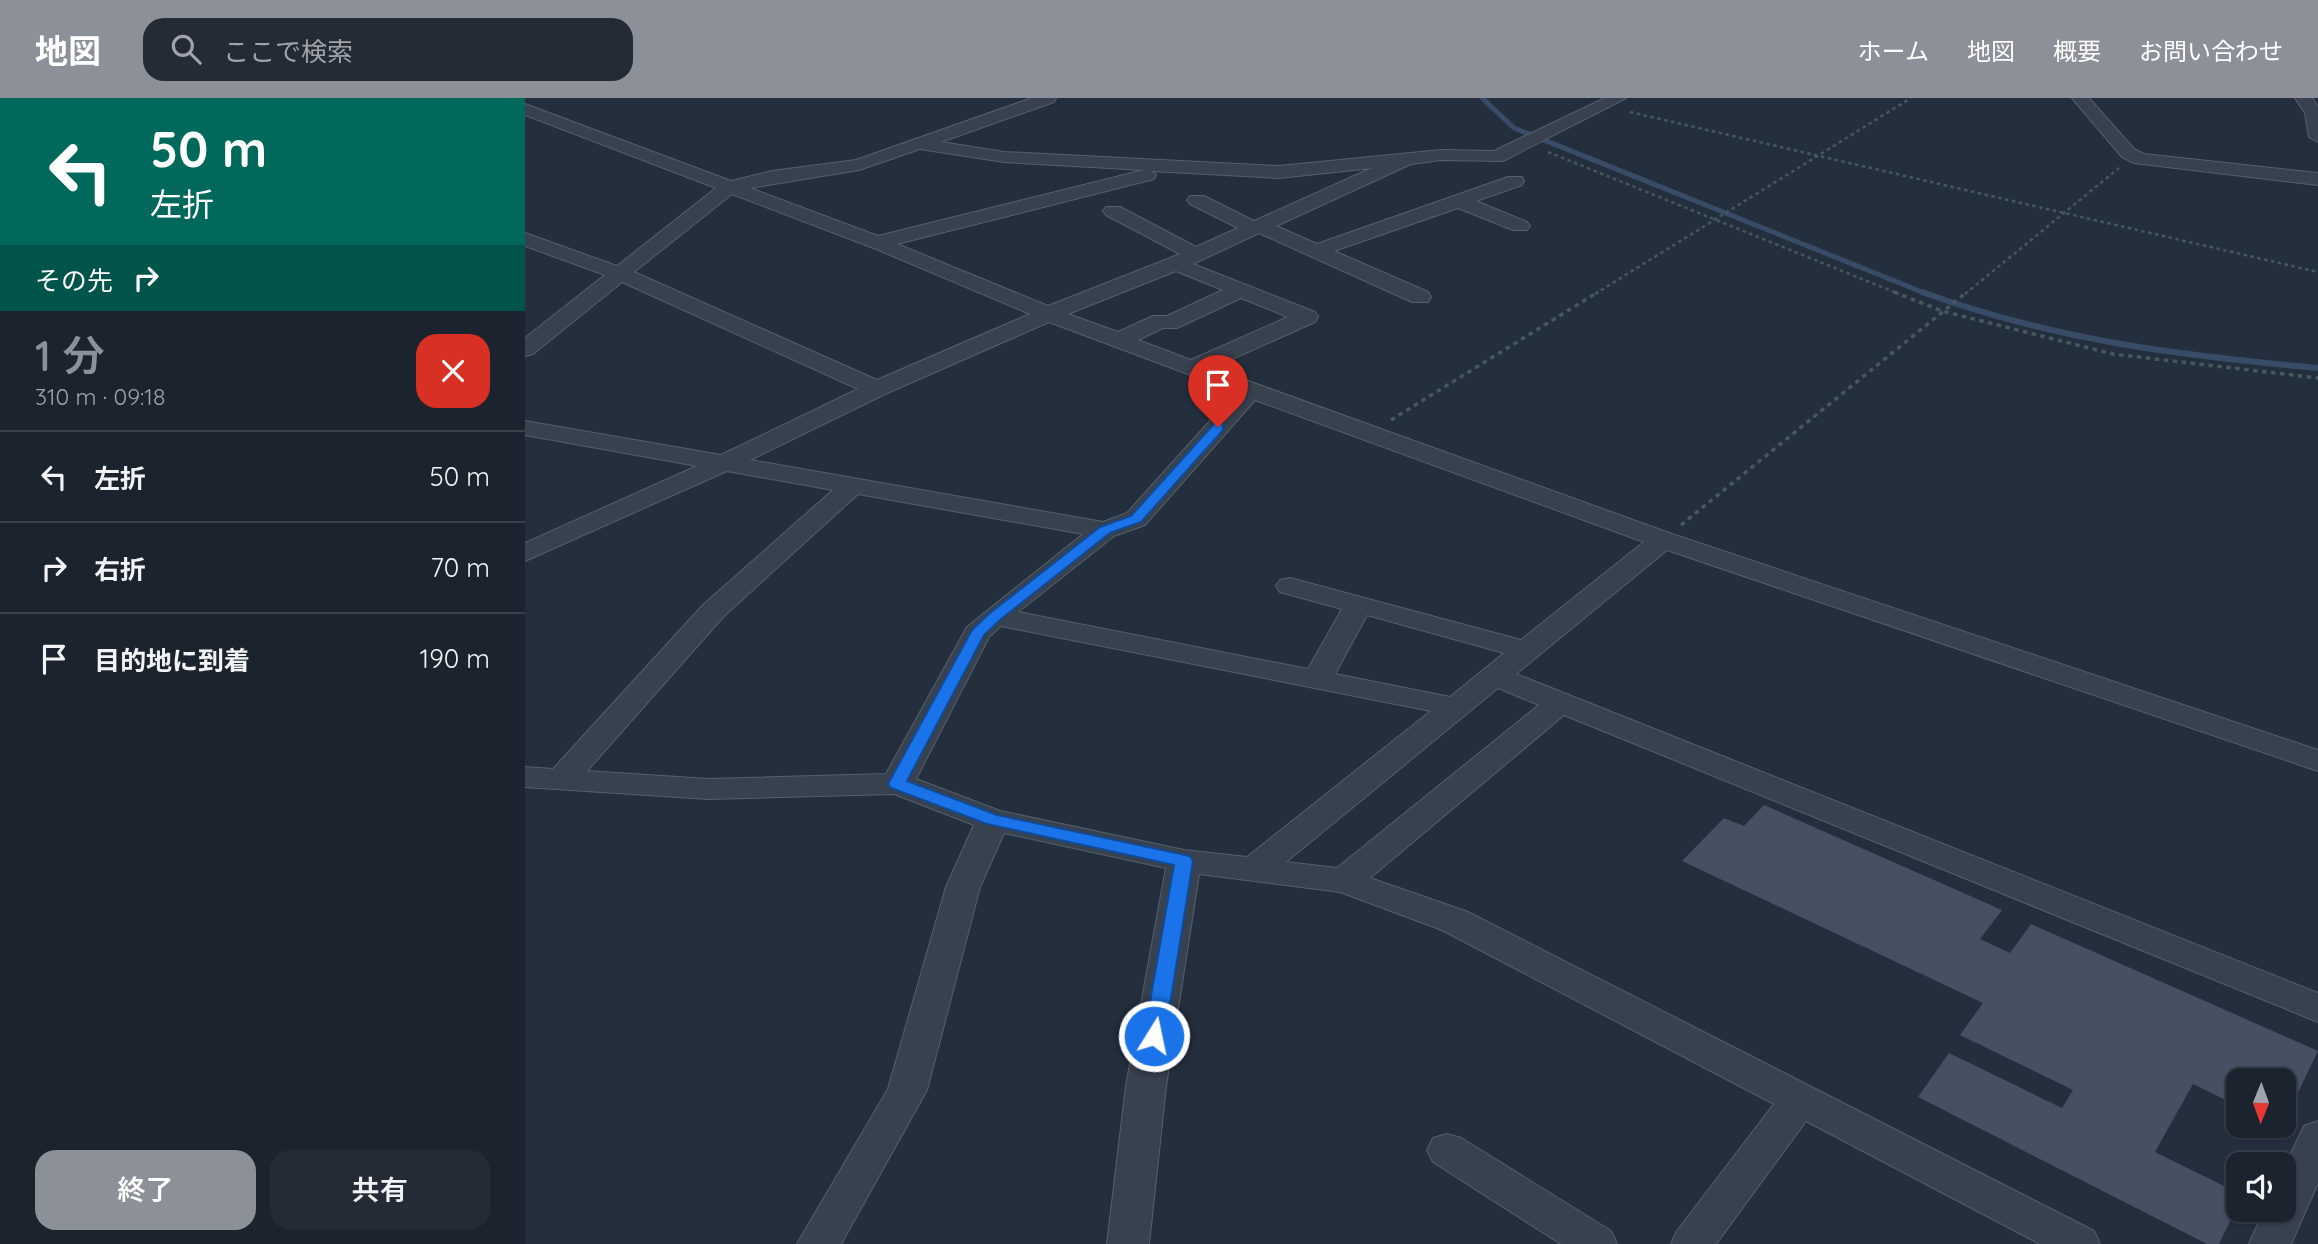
<!DOCTYPE html>
<html lang="ja">
<meta charset="utf-8">
<style>
:root{--surface:#1b232e;--page:#242b36;--text:#f1f3f6;--muted:#a0a4aa;--line:#39404a;--accent:#8c9099}
body{margin:0;font-family:Quicksand,"Noto Sans JP",sans-serif;background:var(--page);color:var(--text);height:100vh;display:flex;flex-direction:column;font-size:26px;white-space:nowrap}
*{box-sizing:border-box;margin:0}
p{font-size:23px;color:var(--muted)}
.icon{flex:none;width:38px;height:38px;fill:none;stroke:currentColor;stroke-width:2;stroke-linecap:round;stroke-linejoin:round}
.map{position:relative;flex:1;overflow:hidden}
.details{display:flex;flex-direction:column;background:var(--surface);width:525px}
.details>*{flex:none}
.top-card{background:#00695c;color:#fff;overflow:hidden}
.needle{width:46px;rotate:181deg}
.tools{position:absolute;left:1701px;top:970px;display:grid;gap:14px}
.tools a{display:grid;place-items:center;width:70px;height:70px;border-radius:14px;background:var(--surface);box-shadow:0 2px 5px #0004,0 0 0 2px var(--line);font-size:35px}
.pin{position:absolute;display:grid;place-items:center;width:60px;height:60px;color:#fff;margin:-72px -30px;border-radius:50% 50% 50% 0;rotate:-45deg;box-shadow:0 0 7px #0007}
.pin .icon{rotate:45deg}
.me{position:absolute;width:77px;margin:-38px;rotate:10deg;stroke-linejoin:round;filter:drop-shadow(0 0 5px #0008)}
.turn{display:flex;align-items:center;gap:24px;height:147px;padding:0 35px;font-size:32px}
.turn .icon{width:91px;height:91px;stroke-width:2.5}
.turn b{display:block;font-size:49px;line-height:60px}
.then{display:flex;align-items:center;height:66px;padding:0 35px;background:#0003;gap:14px;font-size:26px}
.round{display:grid;place-items:center;flex:none;width:74px;height:74px;border-radius:21px;background:var(--page)}
.overview{display:flex;align-items:center;justify-content:space-between;height:119px;padding:0 35px}
h1{font-size:42px;font-weight:600;line-height:52px;color:var(--accent)}
.cta{display:flex;gap:14px;margin-top:auto;padding:14px 35px}
.cta a{flex:1;height:80px;border-radius:21px;background:var(--accent);color:#fff;font-size:28px;font-weight:600;line-height:80px;text-align:center}
.cta a+a{background:var(--page);color:var(--text)}
ul{padding:0;list-style:none}
li{display:flex;align-items:center;gap:21px;height:91px;padding:0 35px;border-top:2px solid var(--line)}
li div{flex:1}
li b{display:block;font-size:26px}
li em{font-style:normal}
header{display:flex;align-items:center;gap:42px;box-sizing:border-box;height:98px;padding:0 35px;background:var(--accent);color:#fff}
header strong{font-size:33px}
nav{display:flex;gap:38px;margin-inline-start:auto;font-size:24px}
.search{width:490px;height:63px;background:var(--page);display:flex;align-items:center;gap:18px;box-sizing:border-box;padding:0 24px;border-radius:21px;color:var(--muted);font-size:26px}
main{display:flex;flex:1;min-height:0}
.map>svg:first-child{display:block}
</style>
<header>
<strong>地図</strong>
<div class="search"><svg class="icon" aria-label="search" viewBox="0 0 24 24"><circle cx="10" cy="10" r="6"/><path d="M15 15l6 6"/></svg>ここで検索</div>
<nav><a>ホーム</a><a>地図</a><a>概要</a><a>お問い合わせ</a></nav>
</header>
<main>
<section class="details">
<div class="top-card">
<div class="turn"><svg class="icon" aria-label="left" viewBox="0 0 24 24"><path d="M17 20v-9H6M10 6l-5 5 5 5"/></svg><div><b>50 m</b>左折</div></div>
<div class="then">その先<svg class="icon" aria-label="right" viewBox="0 0 24 24"><path d="M7 20v-9h11M14 6l5 5-5 5"/></svg></div>
</div>
<div class="overview"><div><h1>1 分</h1><p>310 m · 09:18</p></div><a class="round" style="background:#d93025;color:#fff"><svg class="icon" aria-label="close" viewBox="0 0 24 24"><path d="M6 6l12 12M18 6L6 18"/></svg></a></div>
<ul>
<li><svg class="icon" aria-label="left" viewBox="0 0 24 24"><path d="M17 20v-9H6M10 6l-5 5 5 5"/></svg><div><b>左折</b></div><em>50 m</em></li>
<li><svg class="icon" aria-label="right" viewBox="0 0 24 24"><path d="M7 20v-9h11M14 6l5 5-5 5"/></svg><div><b>右折</b></div><em>70 m</em></li>
<li><svg class="icon" aria-label="arrive" viewBox="0 0 24 24"><path d="M6 21V4h12l-3 4 3 4H6"/></svg><div><b>目的地に到着</b></div><em>190 m</em></li>
</ul>
<div class="cta"><a>終了</a><a>共有</a></div>
</section>
<div class="map">
<svg width="1793" height="1146" viewBox="0 0 1793 1146">
<rect width="100%" height="100%" fill="#242f3e"/>
<g fill="none" stroke-linecap="round" stroke-linejoin="round">
<polyline stroke="#394c67" stroke-width="5" points="957,0 989,30 1402,196"/>
<path stroke="#394c67" stroke-width="6" d="M1397 194C1532 243 1652 257 1793 270"/>
</g>
<polygon fill="#455162" points="1239,707 1477,812 1455,841 1485,855 1506,826 1793,953 1759,1023 1759,982 1713,982 1713,1008 1668,986 1630,1054 1713,1095 1713,1107 1694,1146 1682,1146 1393,999 1424,955 1537,1010 1548,992 1435,937 1458,905 1157,763 1199,720 1219,728"/>
<g fill="none" stroke-linecap="round" stroke-linejoin="round">
<defs>
<g id="minor">
<path d="M507 0H531L529 4 416 44 479 54 754 68 916 52 969 53 1080 0H1101L978 63 916 62 886 66 751 128 792 146 983 79H997L999 83 997 87 951 103 1002 124 1005 128 1002 132H988L933 110 809 153 903 194 906 199 903 204H887L734 135 668 166 790 214 793 219 790 224 687 270 1147 436 1793 652V673L1142 452 991 576 1793 895V924L1039 617 845 780 943 814 1569 1133 1575 1146H1515L1281 1023 1191 1146H1146L1152 1133 1249 1006 917 832 815 794 674 776 641 988 624 1146H582L601 988 641 770 479 735 455 789 402 992 316 1146H272L363 991 421 789 449 727 369 696 183 701 0 689V669L28 671 178 507 308 392 202 373 0 463V445L172 368 0 337V323L196 357 333 291 97 184 8 256 0 258V240L80 177 0 148V135L92 168 191 90 0 17V6L206 83 247 73 331 62ZM395 51 479 64 619 72 353 138 225 90 334 72ZM847 70 729 123 679 98H665L662 102 665 106 713 130 671 149 595 109H581L578 113 581 117 655 156 523 208 372 146 629 81 631 77 626 73 754 80ZM207 96 351 151 505 216 352 282 109 174ZM651 173 698 192 642 218H628L593 234 543 216ZM716 200 763 219 666 262 613 242 638 230H652ZM524 224 711 294 602 415 578 424 225 362 360 296ZM730 302 1119 444 996 542 765 480 755 482 751 488 755 494 817 511 783 571 493 514 589 438 620 427ZM333 396 558 436 442 529 361 676 183 681 62 673 198 519ZM842 517 979 555 925 599 810 576ZM476 528 906 613 722 759 659 752 475 713 391 681 464 539ZM973 590 1014 607 812 770 761 764Z"/>
<polygon points="1547,0 1564,0 1609,51 1619,56 1793,75 1793,87 1609,65 1597,59"/>
<polygon points="1770,0 1787,0 1793,9 1793,44 1784,39 1780,15"/>
<polygon points="1793,1023 1793,1085 1766,1146 1724,1146 1740,1111 1759,1111 1759,1070 1779,1028"/>
<polygon points="922,1036 936,1040 1086,1133 1092,1146 1036,1146 908,1064 902,1052 908,1040"/>
</g>
</defs>
<use href="#minor" stroke="#565f6c" stroke-width="2"/>
<g stroke="#44595c" stroke-width="2.5" stroke-dasharray="3.5 3.5" stroke-linecap="butt">
<polyline points="1105,14 1793,174"/>
<polyline points="1023,54 1374,196"/>
<polyline points="1070,196 1386,0"/>
<polyline points="1440,196 1594,70"/>
</g>
<g stroke="#44595c" stroke-width="3.5" stroke-dasharray="4.5 4.5" stroke-linecap="butt">
<polyline points="1369,194 1417,213 1588,256 1793,280"/>
<polyline points="866,322 1073,194"/>
<polyline points="1156,427 1442,194"/>
</g>
<use href="#minor" fill="#38414e" fill-rule="evenodd"/>
</g>
<polygon fill="#1a73e8" stroke="#114b97" stroke-width="2" points="693,325 698,326 698,332 616,424 585,435 476,521 459,537 382,683 472,717 665,758 668,763 640,938 637,944 629,946 622,944 619,938 649,767 462,726 366,690 363,686 447,532 465,515 575,429 606,418 689,326"/>
</svg>
<div class="tools">
<a><svg class="needle" viewBox="-14 -14 28 28"><path d="M0-13l5 13h-10z" fill="#e53935"/><path d="M0 13l5-13h-10z" fill="#a0a4aa"/></svg></a>
<a><svg class="icon" aria-label="sound" viewBox="0 0 24 24"><path d="M4 9h4l5-4v14l-5-4H4zM17 9q2 3 0 6"/></svg></a>
</div>
<div class="pin" style="left:693px;top:329px;background:#d93025"><svg class="icon" aria-label="arrive" viewBox="0 0 24 24"><path d="M6 21V4h12l-3 4 3 4H6"/></svg></div>
<svg class="me" style="left:629px;top:938px" viewBox="-20 -20 40 40"><circle r="17" fill="#1a73e8" stroke="#fff" stroke-width="3"/><path d="M0-11L8 9 0 5-8 9z" fill="#fff"/></svg>
</div>
</main>
